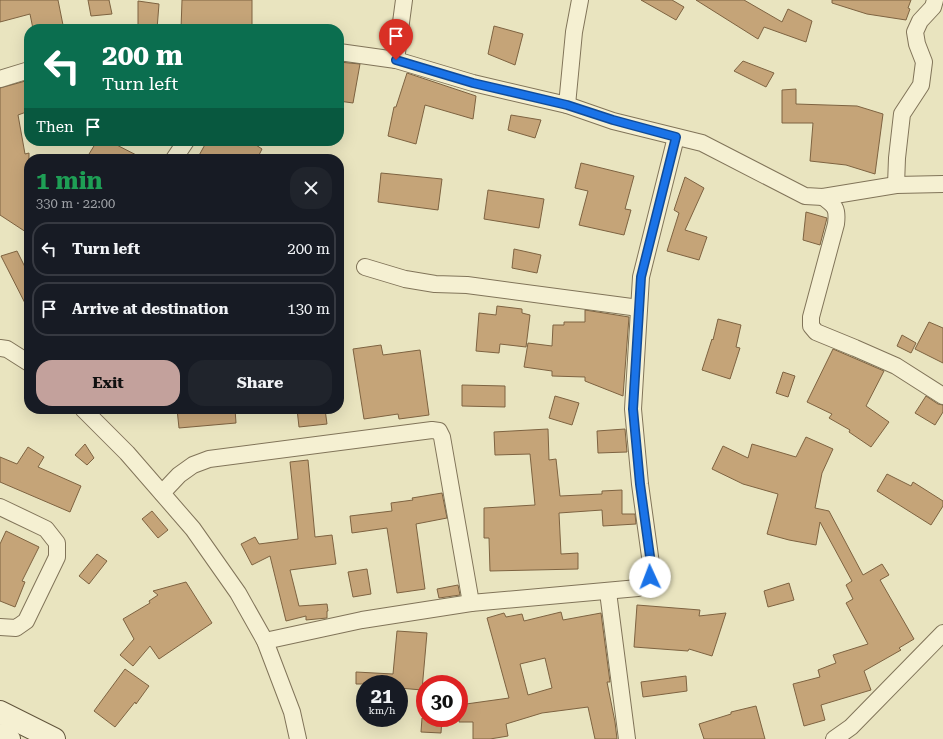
<!DOCTYPE html>
<meta charset="utf-8">
<style>
:root{--surface:#171b24;--page:#20242c;--text:#f1f3f6;--muted:#9ea1a6;--line:#363941;--accent:#c3a19c}
body{margin:0;font-family:"Roboto Serif",serif;background:var(--page);color:var(--text);height:100vh;display:flex;flex-direction:column;font-size:15px;white-space:nowrap}
*{box-sizing:border-box;margin:0}
p{font-size:13px;color:var(--muted)}
.icon{flex:none;width:22px;height:22px;fill:none;stroke:currentColor;stroke-width:2;stroke-linecap:round;stroke-linejoin:round}
.map{position:relative;flex:1;overflow:hidden}
.drawer{position:absolute;left:24px;top:154px;width:320px;height:260px;display:flex;flex-direction:column;background:var(--surface);border-radius:16px;box-shadow:0 4px 16px #0002}
.drawer>*{flex:none}
.banner{position:absolute;left:24px;top:24px;width:320px;height:122px;border-radius:16px;box-shadow:0 4px 16px #0002;background:#0b6e4f;color:#fff;overflow:hidden}
.speed{position:absolute;left:356px;top:675px;display:flex;gap:8px;font-size:20px;font-weight:700;text-align:center}
.speed>*{display:grid;place-content:center;width:52px;height:52px;border-radius:50%;background:var(--surface);box-shadow:0 4px 16px #0002;line-height:1}
.speed small{font-size:10px;font-weight:400}
.speed .limit{border:6px solid #d22;background:#fff;color:#111}
.pin{position:absolute;display:grid;place-items:center;width:34px;height:34px;color:#fff;margin:-41px -17px;border-radius:50% 50% 50% 0;rotate:-45deg;box-shadow:0 0 4px #0007}
.pin .icon{rotate:45deg}
.me{position:absolute;width:44px;margin:-22px;rotate:358deg;stroke-linejoin:round;filter:drop-shadow(0 0 3px #0008)}
.turn{display:flex;align-items:center;gap:14px;height:84px;padding:0 12px;font-size:18px}
.turn .icon{width:52px;height:52px;stroke-width:2.5}
.turn b{display:block;font-size:28px;line-height:34px}
.then{display:flex;align-items:center;height:38px;padding:0 12px;background:#0003;gap:8px;font-size:15px}
.round{display:grid;place-items:center;flex:none;width:42px;height:42px;border-radius:16px;background:var(--page)}
.head{display:flex;align-items:center;justify-content:space-between;height:68px;padding:0 12px}
h1{font-size:24px;font-weight:700;line-height:30px;color:#1e9e55}
.primary-button{display:flex;gap:8px;margin-top:auto;padding:8px 12px}
.primary-button a{flex:1;height:46px;border-radius:16px;background:var(--accent);color:#111;font-size:16px;font-weight:700;line-height:46px;text-align:center}
.primary-button a+a{background:var(--page);color:var(--text)}
ul{padding:0;list-style:none}
li{display:flex;align-items:center;gap:12px;height:54px;margin:0 8px 6px;padding:0 4px;border:2px solid var(--line);border-radius:16px}
li div{flex:1}
li b{display:block;font-size:15px}
li em{font-style:normal}
.map>svg:first-child{display:block}
</style>
<div class="map">
<svg width="943" height="739" viewBox="0 0 943 739">
<rect width="100%" height="100%" fill="#e9e4bf"/>
<g fill="#c5a478" stroke="#7e6341" fill-rule="evenodd">
<polygon points="0,0 58,0 63,25 50,29 33,29 30,14 0,22"/>
<polygon points="88,0 109,0 112,14 91,16"/>
<polygon points="182,0 252,0 252,29 181,29"/>
<polygon points="641,0 672,0 684,7 676,20"/>
<polygon points="696,0 744,0 782,22 788,9 812,21 806,42 764,27 758,39"/>
<polygon points="832,0 911,0 908,8 910,9 906,20 867,14 832,3"/>
<polygon points="138,1 159,4 157,29 138,29"/>
<polygon points="494,26 523,34 515,65 488,54"/>
<polygon points="743,61 774,73 766,87 734,71"/>
<polygon points="339,62 360,64 353,103 339,101"/>
<polygon points="407,73 476,96 473,119 425,105 416,144 388,136 394,107 396,107"/>
<polygon points="29,80 29,111 18,115 25,154 29,153 29,234 0,215 0,88"/>
<polygon points="796,89 796,104 857,106 883,114 875,174 846,165 810,161 813,123 782,123 782,90"/>
<polygon points="511,115 541,120 535,138 508,130"/>
<polygon points="97,141 109,141 144,159 86,159"/>
<polygon points="207,141 250,141 262,149 257,159 197,159"/>
<polygon points="581,163 634,176 625,209 631,210 624,235 579,225 588,191 575,188"/>
<polygon points="381,173 442,179 438,210 378,202"/>
<polygon points="685,177 704,188 685,230 707,237 699,260 667,251 679,213 674,210"/>
<polygon points="488,190 544,199 539,228 484,219"/>
<polygon points="806,212 827,218 820,245 803,240"/>
<polygon points="514,249 541,255 537,273 512,268"/>
<polygon points="17,251 29,275 29,311 1,256"/>
<polygon points="497,306 522,309 522,313 530,315 526,347 500,344 499,353 476,351 479,313 496,315"/>
<polygon points="585,310 629,317 623,396 585,381 585,377 552,376 552,371 524,367 528,343 552,346 553,325 564,325 564,322 585,322"/>
<polygon points="718,319 741,325 736,347 740,348 730,379 702,370 712,339 713,340"/>
<polygon points="929,322 943,328 943,363 915,349"/>
<polygon points="902,335 916,343 911,353 897,346"/>
<polygon points="381,345 383,355 420,350 429,415 399,419 398,414 364,419 353,349"/>
<polygon points="833,349 884,371 866,406 889,422 871,447 849,432 850,430 829,418 832,414 807,402"/>
<polygon points="783,372 795,376 788,397 776,393"/>
<polygon points="462,385 505,386 505,407 462,406"/>
<polygon points="555,396 579,403 572,425 549,418"/>
<polygon points="926,396 938,404 943,405 943,412 935,425 915,413"/>
<polygon points="177,409 235,409 236,423 179,428"/>
<polygon points="297,409 325,409 327,424 299,427"/>
<polygon points="548,429 549,460 556,459 560,496 602,494 602,491 622,490 622,514 635,514 636,524 603,526 602,510 559,513 561,554 578,553 578,569 490,571 489,538 484,538 484,508 535,505 530,454 495,455 494,432"/>
<polygon points="625,429 627,452 598,453 597,431"/>
<polygon points="806,437 833,449 822,473 815,508 829,511 863,575 882,564 889,575 880,580 914,639 899,648 901,650 864,671 871,690 821,705 825,720 804,726 793,684 820,677 818,670 836,663 833,655 868,644 846,603 853,599 846,585 852,581 820,522 816,545 789,540 767,534 778,494 743,484 712,469 723,446 748,458 752,444 796,457"/>
<polygon points="85,444 94,458 87,465 75,455"/>
<polygon points="28,447 44,457 38,467 81,486 70,512 0,482 0,457 17,464"/>
<polygon points="308,460 315,537 332,535 336,564 290,570 299,606 327,604 328,611 327,611 327,618 306,620 306,616 286,621 270,556 252,565 241,544 255,537 259,544 298,539 290,462"/>
<polygon points="887,474 911,486 913,482 943,501 943,506 931,525 877,491"/>
<polygon points="442,493 447,518 416,524 425,589 397,593 387,528 352,533 350,516 392,511 391,503 413,500 412,498"/>
<polygon points="152,511 168,530 158,538 142,519"/>
<polygon points="6,531 39,547 22,581 25,582 15,607 0,601 0,544"/>
<polygon points="97,554 107,561 89,584 79,576"/>
<polygon points="367,569 371,594 353,597 348,572"/>
<polygon points="186,582 212,623 159,659 150,646 133,666 120,655 134,639 123,619 150,603 149,601 158,595 153,591"/>
<polygon points="789,583 794,600 768,607 764,591"/>
<polygon points="458,585 460,595 439,598 437,589"/>
<polygon points="637,605 700,610 699,616 726,613 712,656 689,649 688,651 634,647"/>
<path d="M561 612 563 620 601 613 610 682H607L615 722 617 739H595L588 707 542 713 506 724 508 736 490 739H473V722H459V705L509 698 487 618 504 613 506 617 522 614 524 621ZM545 658 552 688 528 695 520 664Z"/>
<polygon points="397,631 427,633 422,690 399,688 399,684 356,684 356,672 393,674"/>
<polygon points="125,669 149,686 136,704 135,702 115,727 94,711"/>
<polygon points="686,676 687,691 643,697 641,682"/>
<polygon points="756,706 765,739 704,739 699,724 731,714 731,712"/>
<polygon points="422,718 442,718 441,733 421,732"/>
</g>
<g fill="none" stroke-linecap="round" stroke-linejoin="round">
<defs>
<g id="street">
<polyline points="339,52 396,60 473,83 567,105 613,121 702,143 805,196 823,197 896,185 943,184"/>
<polyline points="396,60 404,0"/>
<polyline points="0,79 29,70"/>
<polyline points="567,105 574,32 580,0"/>
<polyline points="174,159 186,141"/>
<polyline points="896,185 897,158 902,114 921,85 924,62 917,44 915,32 920,21 933,7 935,0"/>
<path d="M823 197C835 206 838 208 836 224L811 317V326L816 332 855 348 896 366 943 396"/>
<polyline points="365,267 405,279 435,284 467,285 639,308"/>
<polyline points="0,348 7,349 29,363"/>
<polyline points="83,409 127,453 193,529 238,593 265,641 292,712 298,739"/>
<polyline points="162,493 179,475 193,465 209,459 432,430 439,431 442,437 471,603"/>
<polyline points="0,507 46,529 57,543 57,557 26,621 16,628 0,627"/>
<polyline points="608,592 627,739"/>
<polyline points="265,641 362,620 471,603 638,588 648,582 652,571 640,484 633,409 641,277 676,137"/>
<polyline points="834,739 851,727 943,633"/>
</g>
<g id="secondary">
<polyline points="0,712 54,739"/>
<polyline points="0,735 9,739"/>
</g>
</defs>
<use href="#street" stroke="#817459" stroke-width="18"/>
<use href="#secondary" stroke="#62553c" stroke-width="24"/>
<use href="#street" stroke="#f5f0d2" stroke-width="16"/>
<use href="#secondary" stroke="#f5f0d2" stroke-width="22"/>
</g>
<g fill="none" stroke-linecap="round" stroke-linejoin="round">
<defs>
<polyline id="route" points="396,60 473,83 567,105 613,120 676,137 641,277 633,409 640,484 652,571 650,577"/>
</defs>
<use href="#route" stroke="#114b97" stroke-width="10"/>
<use href="#route" stroke="#1a73e8" stroke-width="7"/>
</g>
</svg>
<div class="speed"><div>21<small>km/h</small></div><div class="limit">30</div></div>
<div class="pin" style="left:396px;top:60px;background:#d93025"><svg class="icon" aria-label="arrive" viewBox="0 0 24 24"><path d="M6 21V4h12l-3 4 3 4H6"/></svg></div>
<svg class="me" style="left:650px;top:577px" viewBox="-20 -20 40 40"><circle r="19" fill="#fff"/><path d="M0-13L10 11 0 6-10 11z" fill="#1a73e8"/></svg>
<div class="banner">
<div class="turn"><svg class="icon" aria-label="left" viewBox="0 0 24 24"><path d="M17 20v-9H6M10 6l-5 5 5 5"/></svg><div><b>200 m</b>Turn left</div></div>
<div class="then">Then<svg class="icon" aria-label="arrive" viewBox="0 0 24 24"><path d="M6 21V4h12l-3 4 3 4H6"/></svg></div>
</div>
<section class="drawer">
<div class="head"><div><h1>1 min</h1><p>330 m · 22:00</p></div><a class="round"><svg class="icon" aria-label="close" viewBox="0 0 24 24"><path d="M6 6l12 12M18 6L6 18"/></svg></a></div>
<ul>
<li><svg class="icon" aria-label="left" viewBox="0 0 24 24"><path d="M17 20v-9H6M10 6l-5 5 5 5"/></svg><div><b>Turn left</b></div><em>200 m</em></li>
<li><svg class="icon" aria-label="arrive" viewBox="0 0 24 24"><path d="M6 21V4h12l-3 4 3 4H6"/></svg><div><b>Arrive at destination</b></div><em>130 m</em></li>
</ul>
<div class="primary-button"><a>Exit</a><a>Share</a></div>
</section>
</div>
